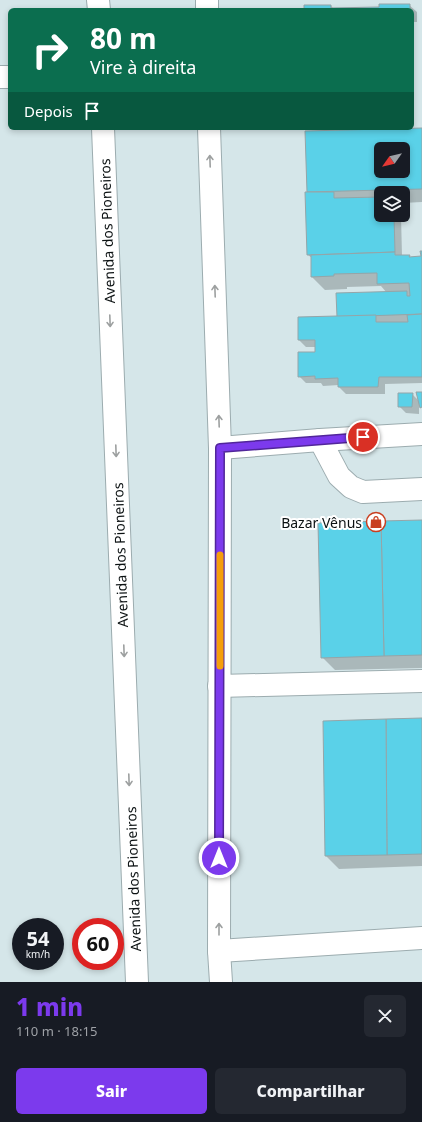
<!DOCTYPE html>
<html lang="pt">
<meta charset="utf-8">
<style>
:root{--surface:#171b24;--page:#242831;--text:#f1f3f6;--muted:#9ea1a6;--accent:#7c3aed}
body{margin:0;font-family:"Noto Sans",sans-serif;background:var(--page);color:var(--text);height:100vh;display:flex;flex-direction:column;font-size:15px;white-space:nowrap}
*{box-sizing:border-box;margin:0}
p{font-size:13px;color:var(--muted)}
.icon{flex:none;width:22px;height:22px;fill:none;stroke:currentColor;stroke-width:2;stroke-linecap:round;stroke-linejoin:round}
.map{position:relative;height:982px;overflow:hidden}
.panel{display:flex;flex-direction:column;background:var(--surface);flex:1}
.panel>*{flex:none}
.hud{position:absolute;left:8px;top:8px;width:406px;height:122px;border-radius:6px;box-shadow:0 2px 6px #0003;background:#0b6e4f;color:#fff;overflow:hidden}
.needle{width:26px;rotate:236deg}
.fabs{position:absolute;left:374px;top:142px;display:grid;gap:8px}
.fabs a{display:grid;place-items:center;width:36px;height:36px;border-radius:6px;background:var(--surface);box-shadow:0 2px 6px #0003;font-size:20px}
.speed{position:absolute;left:12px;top:918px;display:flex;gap:8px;font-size:20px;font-weight:700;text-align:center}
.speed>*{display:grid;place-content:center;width:52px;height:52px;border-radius:50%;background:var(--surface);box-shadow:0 2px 6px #0003;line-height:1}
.speed small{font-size:10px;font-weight:400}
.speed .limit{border:6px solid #d22;background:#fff;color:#111}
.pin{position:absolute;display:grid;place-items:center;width:34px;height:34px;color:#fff;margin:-17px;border:2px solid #fff;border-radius:50%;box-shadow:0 1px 4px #0007}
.me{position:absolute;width:44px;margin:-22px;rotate:0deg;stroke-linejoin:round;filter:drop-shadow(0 0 3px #0008)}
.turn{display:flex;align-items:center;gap:14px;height:84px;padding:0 16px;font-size:18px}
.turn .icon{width:52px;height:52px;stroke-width:2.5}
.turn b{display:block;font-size:28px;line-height:34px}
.then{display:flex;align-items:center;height:38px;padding:0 16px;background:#0003;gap:8px;font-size:15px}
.round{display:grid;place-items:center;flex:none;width:42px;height:42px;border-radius:6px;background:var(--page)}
.head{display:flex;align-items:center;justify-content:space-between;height:68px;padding:0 16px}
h1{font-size:24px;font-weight:800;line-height:30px;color:var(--accent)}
.button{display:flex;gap:8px;margin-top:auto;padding:8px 16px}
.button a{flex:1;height:46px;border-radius:6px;background:var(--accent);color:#fff;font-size:16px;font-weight:800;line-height:46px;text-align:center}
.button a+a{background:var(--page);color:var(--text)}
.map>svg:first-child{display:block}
</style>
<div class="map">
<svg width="422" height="982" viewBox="0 0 422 982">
<rect width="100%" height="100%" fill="#d5e6e9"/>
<g fill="#0003" fill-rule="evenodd">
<polygon points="409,5 417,12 417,22 412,22 412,10 305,10 331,6 334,9 380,8"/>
<path d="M422 129V202L403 203V193H381V215H401L402 256H409L412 258 422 257V252V383L385 384V394H346L339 387V385L323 386 321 383H306L299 376 316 353V347H306L299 340 338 317 387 293 381 286 347 287V289L325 290 312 277V258L308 255 306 132ZM381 149H403V171H381Z"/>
<polygon points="422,393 422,408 419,402 419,414 406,413 399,406 412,394 420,402"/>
<polygon points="422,521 422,668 335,670 322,657"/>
<polygon points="422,719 422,866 339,869 326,856"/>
</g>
<g fill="#5ad1e8" stroke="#95a5a8" fill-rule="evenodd">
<polygon points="379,4 410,4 410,10 304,10 304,5 331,5 331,8 379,7"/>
<path d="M422 128V189L307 192 305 131ZM381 149H403V171H381Z"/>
<polygon points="305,192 334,192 334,198 381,197 381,215 394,215 395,252 307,255"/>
<polygon points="420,251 422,251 422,314 337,317 336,293 407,291 407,296 410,296 409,283 377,284 377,273 334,274 334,276 311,277 311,255 395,252 395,255 410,255 409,257 421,256"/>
<polygon points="422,314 422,377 379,377 378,387 338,387 338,378 315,379 315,376 298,377 298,352 315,352 315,340 298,340 298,317 376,315 376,322 408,322 407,315"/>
<polygon points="416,392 422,392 422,407 420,408"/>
<polygon points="398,393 413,393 412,407 398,407"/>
<polygon points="422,520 422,655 384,656 381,521"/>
<polygon points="381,521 384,656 321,658 318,523"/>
<polygon points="422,718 422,854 387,855 386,719"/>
<polygon points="386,719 387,855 325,856 323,721"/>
</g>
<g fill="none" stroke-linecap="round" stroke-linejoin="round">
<defs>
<g id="minor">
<polyline points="0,77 10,77"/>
<polyline points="320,440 339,476 351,487 363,492 422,489"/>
<polyline points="220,448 320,440 422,434"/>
<polyline points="219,686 422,681"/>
<polyline points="219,951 422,938"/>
</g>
<g id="major">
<polyline points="98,0 99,10"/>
<polyline points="207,0 207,10"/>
<polyline points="103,128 137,982"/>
<polyline points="209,128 220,448 219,951 221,982"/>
</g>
</defs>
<use href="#minor" stroke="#9cacaf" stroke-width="24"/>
<use href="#major" stroke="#9cacaf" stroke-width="24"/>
<use href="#minor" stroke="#fff" stroke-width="22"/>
<use href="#major" stroke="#fff" stroke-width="22"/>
</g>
<defs><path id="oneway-shaft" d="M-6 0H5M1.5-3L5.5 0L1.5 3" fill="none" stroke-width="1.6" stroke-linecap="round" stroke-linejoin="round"/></defs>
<g stroke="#9da0a0">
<use href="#oneway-shaft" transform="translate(210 161) rotate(-92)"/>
<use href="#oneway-shaft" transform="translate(215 291) rotate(-92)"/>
<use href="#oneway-shaft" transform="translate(110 321) rotate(88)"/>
<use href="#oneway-shaft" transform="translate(219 421) rotate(-92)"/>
<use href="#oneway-shaft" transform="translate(116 451) rotate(88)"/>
<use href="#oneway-shaft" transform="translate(124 651) rotate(88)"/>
<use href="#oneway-shaft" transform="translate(129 780) rotate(88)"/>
<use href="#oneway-shaft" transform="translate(219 929) rotate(-90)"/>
</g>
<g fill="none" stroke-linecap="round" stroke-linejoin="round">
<defs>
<polyline id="route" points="219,858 220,448 363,437"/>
</defs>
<use href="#route" stroke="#51269a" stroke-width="10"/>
<use href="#route" stroke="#7c3aed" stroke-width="7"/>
<polyline stroke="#f59e0b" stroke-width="7" points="220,666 220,555"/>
</g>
<defs>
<symbol id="shop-ring" viewBox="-11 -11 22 22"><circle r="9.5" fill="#fff" stroke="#c93f20" stroke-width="1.5"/><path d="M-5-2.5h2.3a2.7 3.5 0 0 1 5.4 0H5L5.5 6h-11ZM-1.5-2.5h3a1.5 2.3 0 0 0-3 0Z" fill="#c93f20"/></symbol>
</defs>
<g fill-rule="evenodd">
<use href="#shop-ring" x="365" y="511" width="22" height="22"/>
</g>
<g text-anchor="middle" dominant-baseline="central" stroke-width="4" stroke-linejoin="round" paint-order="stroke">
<g font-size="14" fill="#0b1112" stroke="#fff">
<text transform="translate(107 231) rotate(-92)">Avenida dos Pioneiros</text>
<text transform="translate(120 555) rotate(-92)">Avenida dos Pioneiros</text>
<text transform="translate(133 879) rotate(-92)">Avenida dos Pioneiros</text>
</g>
<g font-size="14" fill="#0b1112" stroke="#fff" text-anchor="end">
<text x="362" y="522">Bazar Vênus</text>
</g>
</g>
</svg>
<div class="fabs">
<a><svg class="needle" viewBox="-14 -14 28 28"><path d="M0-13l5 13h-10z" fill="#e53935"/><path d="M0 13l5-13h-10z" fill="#9ea1a6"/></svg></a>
<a><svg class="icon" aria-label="layers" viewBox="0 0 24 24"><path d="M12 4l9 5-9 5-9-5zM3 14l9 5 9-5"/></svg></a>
</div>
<div class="speed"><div>54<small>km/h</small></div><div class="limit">60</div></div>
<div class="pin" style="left:363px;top:437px;background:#d93025"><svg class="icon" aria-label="arrive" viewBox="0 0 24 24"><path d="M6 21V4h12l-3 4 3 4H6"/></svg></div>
<svg class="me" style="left:219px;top:858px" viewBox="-20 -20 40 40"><circle r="17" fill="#7c3aed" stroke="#fff" stroke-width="3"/><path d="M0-11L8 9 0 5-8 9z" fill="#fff"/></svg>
<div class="hud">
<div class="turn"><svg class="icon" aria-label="right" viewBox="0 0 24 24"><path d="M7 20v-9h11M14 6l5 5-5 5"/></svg><div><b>80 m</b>Vire à direita</div></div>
<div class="then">Depois<svg class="icon" aria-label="arrive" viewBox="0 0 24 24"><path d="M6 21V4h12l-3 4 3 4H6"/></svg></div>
</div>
</div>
<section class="panel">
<div class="head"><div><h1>1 min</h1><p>110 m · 18:15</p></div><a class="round"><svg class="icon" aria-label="close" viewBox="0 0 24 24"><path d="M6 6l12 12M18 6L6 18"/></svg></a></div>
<div class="button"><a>Sair</a><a>Compartilhar</a></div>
</section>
